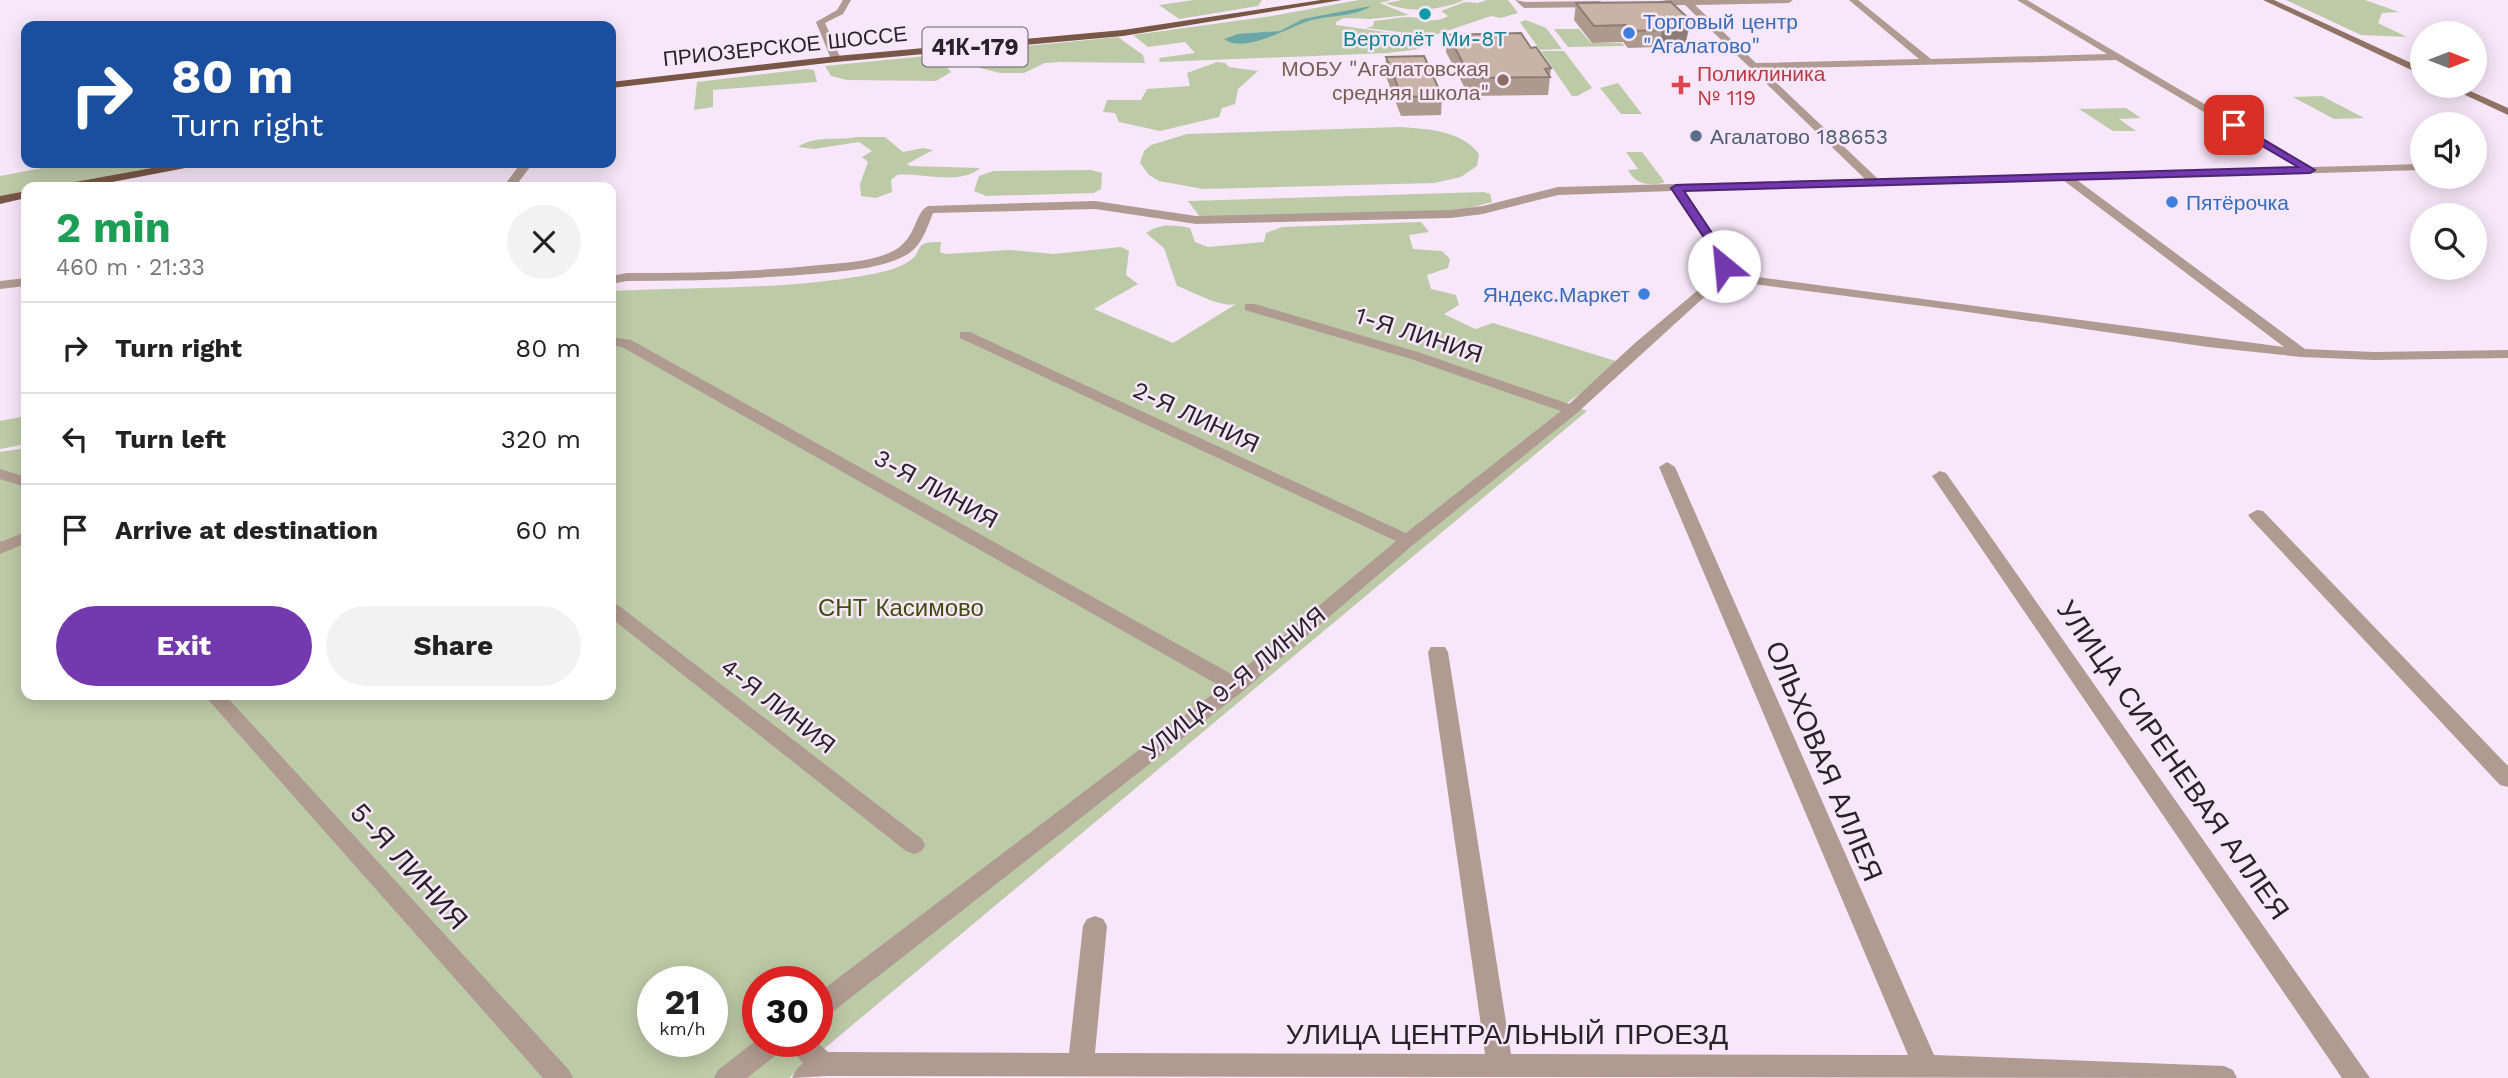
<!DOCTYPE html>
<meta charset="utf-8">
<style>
:root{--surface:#fff;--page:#f2f2f2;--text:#222;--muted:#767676;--line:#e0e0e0;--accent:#7539af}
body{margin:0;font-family:"Work Sans",sans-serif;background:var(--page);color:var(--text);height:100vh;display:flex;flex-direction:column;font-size:26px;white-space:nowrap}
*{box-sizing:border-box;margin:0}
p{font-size:23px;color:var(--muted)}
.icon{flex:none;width:38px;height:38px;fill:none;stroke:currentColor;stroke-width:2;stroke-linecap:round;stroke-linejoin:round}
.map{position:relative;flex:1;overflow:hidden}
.details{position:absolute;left:21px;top:182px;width:595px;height:518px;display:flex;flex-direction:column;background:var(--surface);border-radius:14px;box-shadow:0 4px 18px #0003}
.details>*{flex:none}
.hud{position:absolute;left:21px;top:21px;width:595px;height:147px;border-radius:14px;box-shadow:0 4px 18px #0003;background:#1a4fa0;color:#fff;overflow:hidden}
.needle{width:46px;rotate:90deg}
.buttons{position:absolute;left:2410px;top:21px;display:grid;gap:14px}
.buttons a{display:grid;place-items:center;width:77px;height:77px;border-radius:50%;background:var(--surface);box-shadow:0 4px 18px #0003;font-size:35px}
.speed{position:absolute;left:637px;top:966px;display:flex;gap:14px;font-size:35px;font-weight:700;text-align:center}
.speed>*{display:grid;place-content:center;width:91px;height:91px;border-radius:50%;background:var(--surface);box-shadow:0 4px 18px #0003;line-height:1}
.speed small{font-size:18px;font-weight:400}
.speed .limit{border:10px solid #d22;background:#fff;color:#111}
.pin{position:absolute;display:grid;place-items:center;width:60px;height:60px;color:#fff;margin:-30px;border-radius:14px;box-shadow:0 4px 10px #0006}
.me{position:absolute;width:77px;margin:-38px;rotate:332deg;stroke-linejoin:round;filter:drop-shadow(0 0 5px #0008)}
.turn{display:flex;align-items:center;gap:24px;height:147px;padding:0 35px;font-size:32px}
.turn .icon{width:91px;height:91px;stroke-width:2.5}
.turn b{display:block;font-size:49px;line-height:60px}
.round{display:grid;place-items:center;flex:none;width:74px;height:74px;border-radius:37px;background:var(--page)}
.summary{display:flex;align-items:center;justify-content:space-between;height:119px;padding:0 35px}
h1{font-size:42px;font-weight:700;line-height:52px;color:#1e9e55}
.button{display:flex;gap:14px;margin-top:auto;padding:14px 35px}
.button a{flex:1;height:80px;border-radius:42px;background:var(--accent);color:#fff;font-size:28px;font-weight:700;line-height:80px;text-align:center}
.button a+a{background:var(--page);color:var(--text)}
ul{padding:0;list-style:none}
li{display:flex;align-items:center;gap:21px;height:91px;padding:0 35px;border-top:2px solid var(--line)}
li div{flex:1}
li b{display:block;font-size:26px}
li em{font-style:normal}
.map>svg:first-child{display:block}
</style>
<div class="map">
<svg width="2508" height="1078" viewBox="0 0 2508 1078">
<rect width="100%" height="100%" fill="#f8e7fa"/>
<g fill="#bdcaa7" fill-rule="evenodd">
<polygon points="1194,0 1262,0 1258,6 1179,19 1159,5"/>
<polygon points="1359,0 1391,0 1380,3 1409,15 1370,19 1344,18 1336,22 1336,25 1427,38 1432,41 1420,48 1410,47 1420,49 1388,53 1160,62 1159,58 1195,53 1185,42 1148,47 1133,35 1272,16"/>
<path d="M1402 0H1462L1463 1C1438 10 1410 14 1386 3Z"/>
<path d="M1487 0H1508L1518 13 1501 18 1491 16 1432 36 1366 28 1373 26 1374 21C1386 20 1398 17 1409 17 1423 17 1434 25 1448 16L1441 11 1465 2 1478 3Z"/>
<polygon points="2286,0 2365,0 2399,12 2382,13 2378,23 2407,37 2361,35"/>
<polygon points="1526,20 1546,28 1562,49 1540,50 1520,22"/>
<polygon points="1554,29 1579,29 1591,43 1622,43 1624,46 1568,47"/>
<polygon points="1118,37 1143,55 1145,63 1060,62 1045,63 1024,73 1000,73 980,68 979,62 944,63 951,72 936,81 847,80 831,76 825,66"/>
<polygon points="1541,51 1564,51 1592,88 1577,96 1572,96"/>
<polygon points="1217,62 1225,63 1229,67 1258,71 1238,89 1235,104 1222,108 1219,117 1160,131 1119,122 1115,113 1103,112 1107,100 1141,100 1147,89 1190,86 1187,73"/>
<polygon points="806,69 814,70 817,82 713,90 713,107 694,110 697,82"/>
<polygon points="1618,83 1642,114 1621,114 1600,88"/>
<polygon points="2322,96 2364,118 2334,119 2293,97"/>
<polygon points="2126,108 2141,118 2119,119 2136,131 2113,131 2079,109"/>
<path d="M1400 127C1426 129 1462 130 1479 154L1477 166 1461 177 1434 183 1203 189 1159 181 1149 175 1140 163 1144 151 1151 145 1187 134Z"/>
<path d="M857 137H885L903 152 923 148 933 150 907 164 910 166 980 168C961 186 920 172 897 175L891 180 892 192 876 198 861 196 860 184 868 162 862 157 872 151 859 142 814 149 798 147C815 135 837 141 857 137Z"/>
<path d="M1626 152H1642L1664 181 1663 183C1648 186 1635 184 1628 170L1638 169Z"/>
<polygon points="69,163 178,163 48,187 26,187 26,191 0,196 0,176"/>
<polygon points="1091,170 1102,173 1101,189 1094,193 986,196 974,191 979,176 993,171"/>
<polygon points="1484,192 1490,194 1492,202 1459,211 1200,217 1188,201"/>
<path d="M1421 222 1429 232 1409 235 1413 249 1442 251 1450 259 1448 268 1427 275 1431 289 1456 295 1459 305 1444 314 1475 329 1493 323 1622 363 1567 403 1587 411 789 1078H0V452L26 448V695H611V291C695 287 778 290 862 276 878 273 895 270 908 262 927 250 909 242 941 242L940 252 946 254 1010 250 1054 254 1121 247 1129 251 1126 275 1138 284 1094 309 1173 343 1236 304C1220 308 1194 292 1177 286L1164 248 1146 233C1161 223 1173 225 1190 228L1195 242 1208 247 1264 242 1266 233 1282 227ZM653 982H712V1041H653ZM758 982H817V1041H758Z"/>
<polygon points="26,416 26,444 0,449 0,421"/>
</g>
<path fill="#6ca7a7" d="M1371 6C1354 17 1331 15 1312 20 1289 26 1246 55 1224 39L1238 34 1280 31 1303 19Z"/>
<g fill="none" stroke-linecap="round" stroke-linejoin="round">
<g fill="#af9b91" fill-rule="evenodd">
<polygon points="843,0 851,0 843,14 825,23 841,59 836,62 831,59 816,22 837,10"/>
<polygon points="1515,0 1526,2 1600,1 1604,4 1600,7 1524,8"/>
<path d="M1793 0 1789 3 1695 5 1756 63 1919 59 1849 0H1858L1931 59 2107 54 2017 0H2027L2312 167 2422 164V170L2077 180 2305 349 2374 352 2508 350V358L2374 360 2301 357 2208 347 1954 310 1723 280 1577 413 1414 544 1243 691 826 1017 817 1020V994L1222 687 622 347 611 345V337L631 340 1235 676 1396 541 960 338V332H970L1406 533 1561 411 1408 358 1245 310V304H1255L1418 352 1569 404 1635 343 1710 280 1717 266 1714 254 1672 191 1558 195 1483 214 1451 218 1196 224 1095 209 933 213C927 228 922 245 908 254 884 268 852 270 825 273 759 279 693 281 627 281L611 284V276L627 273C692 273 756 272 820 265 843 263 868 262 889 253 917 242 914 212 928 206L1095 201 1196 216 1451 210 1483 206 1558 187 1865 179 1685 5 1649 6 1645 3 1668 0ZM2116 60 2297 167 1878 179 1762 69ZM2063 180 2284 347 1727 273 1731 266 1726 254 1684 191Z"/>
<polygon points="521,163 533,163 515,187 503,187"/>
<polygon points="26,278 26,286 0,289 0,281"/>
<polygon points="1667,462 1675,467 1934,1055 2224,1066 2233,1070 2237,1078 827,1076 792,1078 796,1070 803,1063 786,1044 784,1049 747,1078 714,1078 718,1070 758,1039 758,1041 816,1041 828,1052 1069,1053 1083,926 1087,919 1095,916 1103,919 1107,926 1095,1053 1485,1054 1428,652 1431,647 1445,647 1448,652 1511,1054 1908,1055 1659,467"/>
<polygon points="0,469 26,477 26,487 0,479"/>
<polygon points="1940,471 1946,473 2370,1078 2342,1078 1932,476"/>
<polygon points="2257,510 2263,511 2508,766 2508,787 2500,785 2251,519 2248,515"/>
<polygon points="26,532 26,543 0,554 0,542"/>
<polygon points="611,603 618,605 922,839 925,845 922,851 914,854 906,851 611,618"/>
<polygon points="204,695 225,695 569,1070 573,1078 543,1078"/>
</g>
<g fill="#907365" fill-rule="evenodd">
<polygon points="2263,0 2274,0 2422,68 2422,75"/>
<polygon points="2446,86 2459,86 2508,108 2508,115"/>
</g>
<g fill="#795746" fill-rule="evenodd">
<polygon points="1321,0 1342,0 1123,36 836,62 611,88 611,82 836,56 1123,30"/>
<polygon points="179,163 202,163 196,166 86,187 63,187 69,183"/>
<polygon points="26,191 26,198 0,204 0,196"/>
</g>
</g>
<g fill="#ac9a8f">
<polygon points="1576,3 1691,21 1685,46 1628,48 1623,42 1592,43 1574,20"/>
<polygon points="1448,35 1551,68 1548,95 1469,96 1446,52"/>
<polygon points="1386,57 1442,96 1441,115 1401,116 1385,74"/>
</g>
<polygon fill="#8c7d74" points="1688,29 1685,46 1659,48 1662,31"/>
<g fill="#c8b3a6" stroke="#8c7d74" stroke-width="2">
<polygon points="1671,2 1691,21 1681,21 1688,29 1631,31 1626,25 1594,26 1576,3"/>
<polygon points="1521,33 1531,48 1536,47 1551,68 1545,69 1550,77 1471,78 1448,35"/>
<polygon points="1424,56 1442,96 1402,97 1386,57"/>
</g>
<polygon fill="#7539af" stroke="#4c2572" stroke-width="2" points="2234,122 2315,170 2310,173 1684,191 1726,254 1730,266 1724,269 1718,266 1715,254 1671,188 1676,185 2298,167 2230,127 2229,125"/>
<circle fill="#0f9aa8" stroke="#f8e7fa" stroke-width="2.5" cx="1425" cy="14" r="7"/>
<g fill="#3f7fe0" stroke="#f8e7fa" stroke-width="2.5">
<circle cx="1629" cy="33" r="7"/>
<circle cx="2172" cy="202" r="7"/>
<circle cx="1644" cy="294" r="7"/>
</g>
<circle fill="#8d6e63" stroke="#f8e7fa" stroke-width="2.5" cx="1503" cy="80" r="7"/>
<path fill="#e0444e" stroke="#f8e7fa" stroke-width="2.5" d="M1677.5 74.5h7v7h7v7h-7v7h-7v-7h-7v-7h7z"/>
<circle fill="#5c6f8a" stroke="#f8e7fa" stroke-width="2.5" cx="1696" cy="136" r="7"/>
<g text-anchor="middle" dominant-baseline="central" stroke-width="5" stroke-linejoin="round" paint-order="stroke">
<g font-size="21" fill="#366cbe" stroke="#f8e7fa" text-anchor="start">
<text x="1643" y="21">Торговый центр<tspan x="1643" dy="24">"Агалатово"</tspan></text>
<text x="2186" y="202">Пятёрочка</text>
<text x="1630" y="294" text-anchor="end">Яндекс.Маркет</text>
</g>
<g font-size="21" fill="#0d838f" stroke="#f8e7fa">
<text x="1425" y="38">Вертолёт Ми-8Т</text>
</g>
<g font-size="21" fill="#292329" stroke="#f8e7fa">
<text transform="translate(785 46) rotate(-6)">ПРИОЗЕРСКОЕ ШОССЕ</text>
</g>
<g font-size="21" fill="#785e54" stroke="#f8e7fa" text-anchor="end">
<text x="1489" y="68">МОБУ "Агалатовская<tspan x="1489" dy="24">средняя школа"</tspan></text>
</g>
<g font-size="21" fill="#be3a42" stroke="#f8e7fa" text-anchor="start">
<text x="1697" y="73">Поликлиника<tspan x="1697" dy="24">№ 119</tspan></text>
</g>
<g font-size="21" fill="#4e5e75" stroke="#f8e7fa" text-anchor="start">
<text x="1710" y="136">Агалатово 188653</text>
</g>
<rect fill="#f8e7fa" stroke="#675e68" stroke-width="2" x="922.5" y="27.5" width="105" height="39" rx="5"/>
<g font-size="23" font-weight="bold" fill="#292329">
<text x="975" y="47">41К-179</text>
</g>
<g font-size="24" fill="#292329" stroke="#f8e7fa">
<text transform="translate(1419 335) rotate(18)">1-Я ЛИНИЯ</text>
<text transform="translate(1196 417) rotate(25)">2-Я ЛИНИЯ</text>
<text transform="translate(936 489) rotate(29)">3-Я ЛИНИЯ</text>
<text transform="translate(1234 683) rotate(-39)">УЛИЦА 9-Я ЛИНИЯ</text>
<text transform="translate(778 706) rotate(38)">4-Я ЛИНИЯ</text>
</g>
<g font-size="24" fill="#3b4d09" stroke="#f8e7fa">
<text x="901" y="608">СНТ Касимово</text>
</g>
<g font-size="28" fill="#292329" stroke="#f8e7fa">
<text transform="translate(2173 760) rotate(55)">УЛИЦА СИРЕНЕВАЯ АЛЛЕЯ</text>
<text transform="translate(1824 761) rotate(67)">ОЛЬХОВАЯ АЛЛЕЯ</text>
<text transform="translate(409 866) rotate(48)">5-Я ЛИНИЯ</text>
<text x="1507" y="1034">УЛИЦА ЦЕНТРАЛЬНЫЙ ПРОЕЗД</text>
</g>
</g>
</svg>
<div class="buttons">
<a><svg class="needle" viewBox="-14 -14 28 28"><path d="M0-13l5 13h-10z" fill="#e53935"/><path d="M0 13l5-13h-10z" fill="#767676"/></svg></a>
<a><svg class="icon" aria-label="sound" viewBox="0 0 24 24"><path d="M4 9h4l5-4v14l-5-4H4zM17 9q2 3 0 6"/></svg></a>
<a><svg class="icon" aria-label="search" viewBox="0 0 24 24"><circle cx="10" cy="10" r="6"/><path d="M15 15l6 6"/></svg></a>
</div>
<div class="speed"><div>21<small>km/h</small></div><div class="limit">30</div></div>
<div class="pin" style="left:2234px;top:125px;background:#d93025"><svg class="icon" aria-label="arrive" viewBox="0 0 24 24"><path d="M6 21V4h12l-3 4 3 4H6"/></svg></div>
<svg class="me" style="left:1724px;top:266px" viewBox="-20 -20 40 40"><circle r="19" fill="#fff"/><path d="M0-13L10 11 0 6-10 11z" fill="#7539af"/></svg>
<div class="hud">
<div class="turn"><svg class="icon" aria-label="right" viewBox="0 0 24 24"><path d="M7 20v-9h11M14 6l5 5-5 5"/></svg><div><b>80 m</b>Turn right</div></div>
</div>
<section class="details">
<div class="summary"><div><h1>2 min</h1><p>460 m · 21:33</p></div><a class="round"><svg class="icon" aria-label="close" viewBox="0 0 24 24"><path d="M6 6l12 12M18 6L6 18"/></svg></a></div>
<ul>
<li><svg class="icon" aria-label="right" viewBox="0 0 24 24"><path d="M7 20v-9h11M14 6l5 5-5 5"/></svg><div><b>Turn right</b></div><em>80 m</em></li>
<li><svg class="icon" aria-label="left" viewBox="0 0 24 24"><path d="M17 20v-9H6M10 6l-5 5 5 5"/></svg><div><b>Turn left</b></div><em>320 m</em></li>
<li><svg class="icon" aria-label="arrive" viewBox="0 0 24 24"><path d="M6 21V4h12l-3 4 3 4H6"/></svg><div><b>Arrive at destination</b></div><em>60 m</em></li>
</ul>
<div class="button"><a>Exit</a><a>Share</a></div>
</section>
</div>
